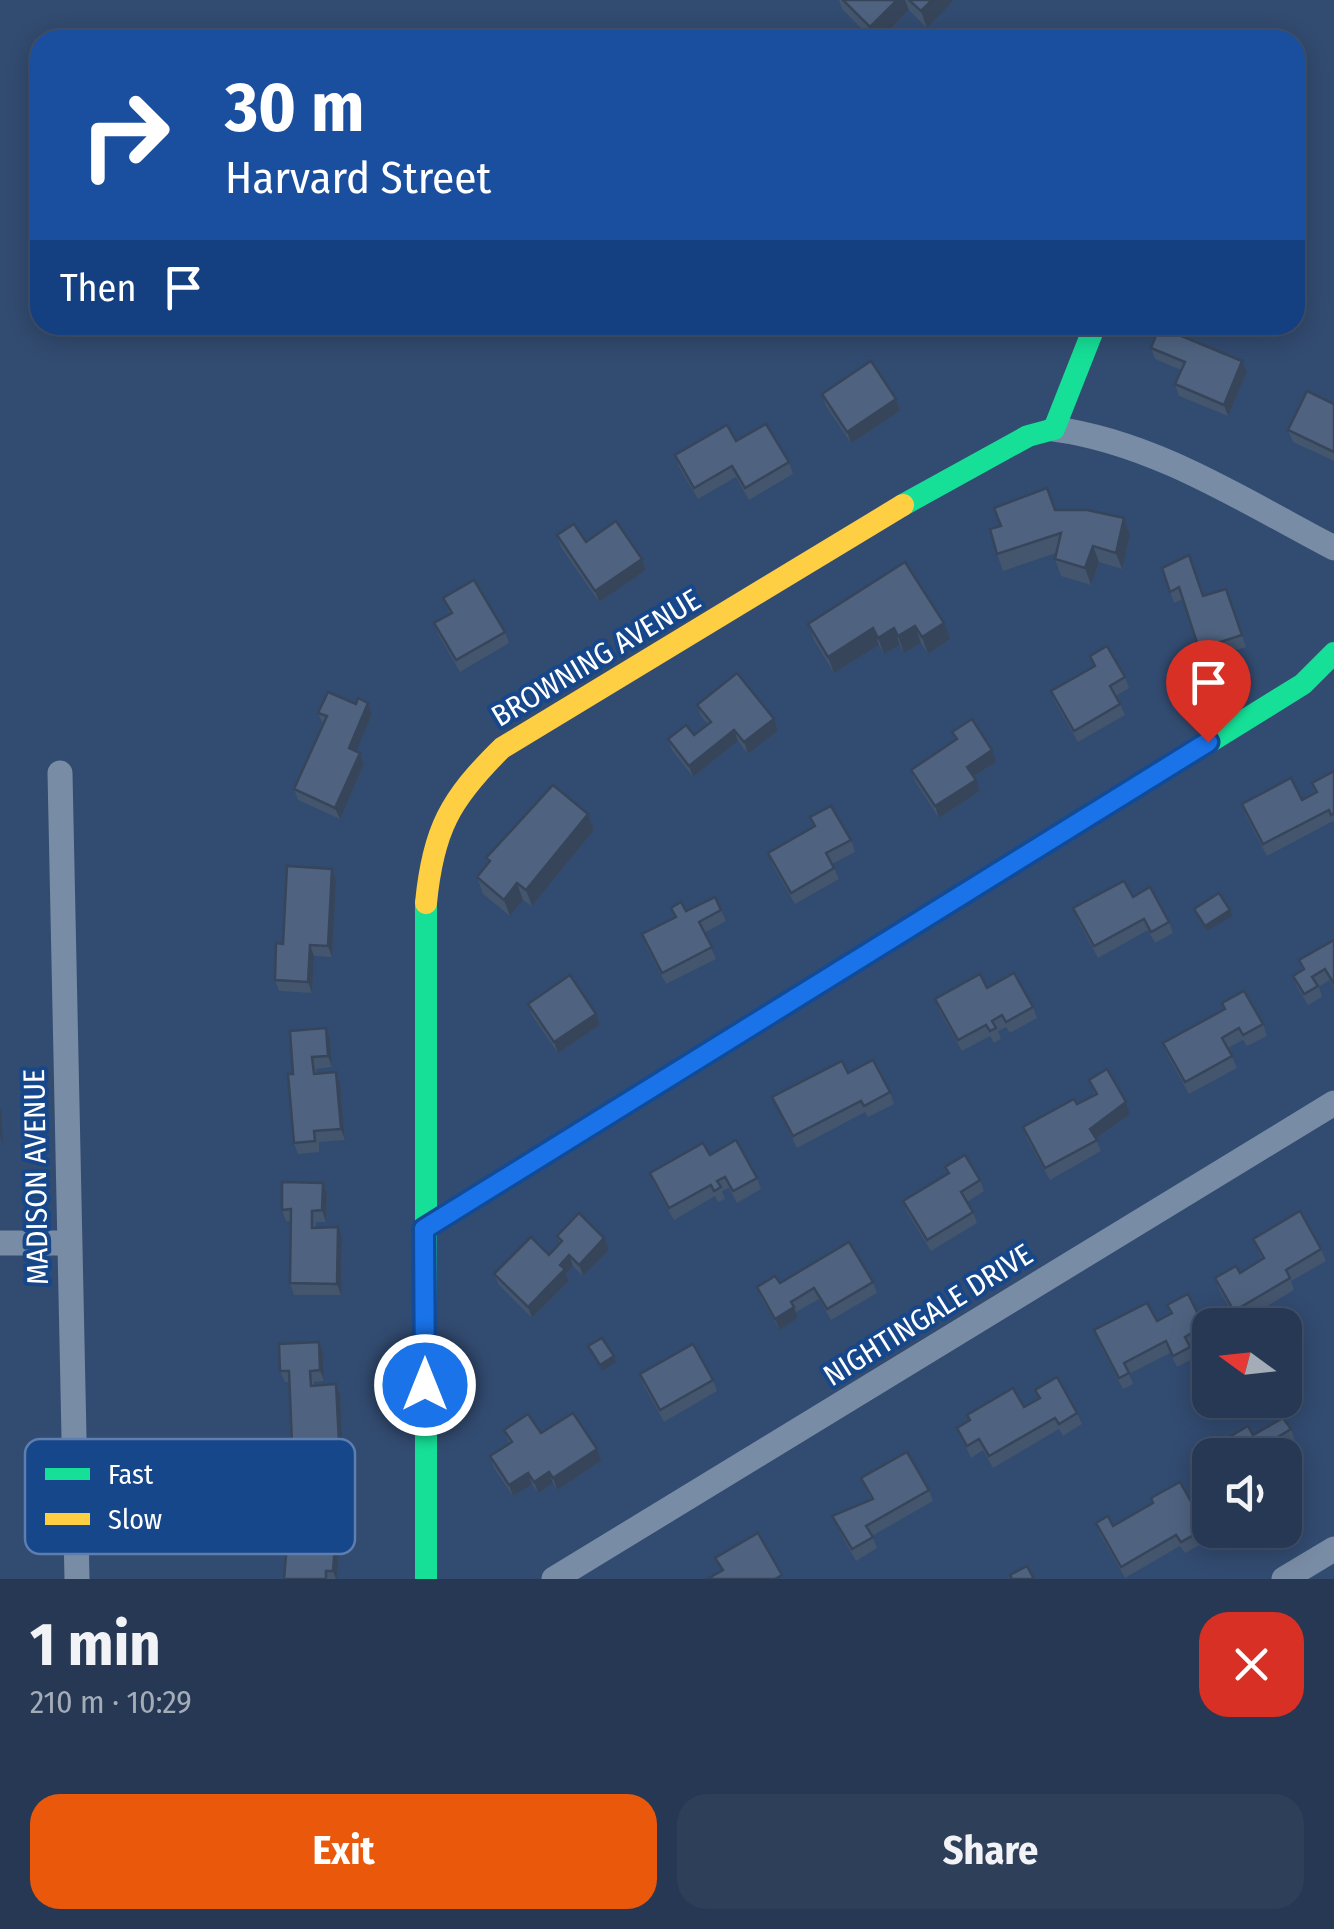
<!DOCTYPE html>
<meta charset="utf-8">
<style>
:root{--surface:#263854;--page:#2e3f5a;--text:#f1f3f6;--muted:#a4acb8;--line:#42526b;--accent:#ea580c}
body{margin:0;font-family:"Fira Sans Condensed",sans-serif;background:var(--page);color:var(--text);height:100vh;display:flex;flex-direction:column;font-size:38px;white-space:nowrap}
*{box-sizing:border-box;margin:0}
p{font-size:32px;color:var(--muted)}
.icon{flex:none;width:55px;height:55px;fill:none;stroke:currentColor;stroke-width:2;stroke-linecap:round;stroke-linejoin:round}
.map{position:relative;height:1579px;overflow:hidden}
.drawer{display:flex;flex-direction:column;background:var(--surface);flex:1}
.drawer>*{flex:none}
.hud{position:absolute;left:30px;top:30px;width:1275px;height:305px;border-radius:30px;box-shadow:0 5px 25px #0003,0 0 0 2px var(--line);background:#1a4fa0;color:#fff;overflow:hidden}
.needle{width:65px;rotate:285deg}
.fabs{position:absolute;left:1192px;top:1308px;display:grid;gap:20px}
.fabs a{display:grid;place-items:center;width:110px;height:110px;border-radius:20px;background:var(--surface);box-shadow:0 5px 25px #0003,0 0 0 2px var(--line);font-size:50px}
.pin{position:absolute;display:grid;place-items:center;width:85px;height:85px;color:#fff;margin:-102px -42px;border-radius:50% 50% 50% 0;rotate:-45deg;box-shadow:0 0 10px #0007}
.pin .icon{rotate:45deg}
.me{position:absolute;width:110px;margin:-55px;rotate:0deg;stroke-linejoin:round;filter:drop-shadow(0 0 8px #0008)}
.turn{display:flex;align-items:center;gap:35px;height:210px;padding:0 30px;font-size:45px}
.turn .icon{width:130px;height:130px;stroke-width:2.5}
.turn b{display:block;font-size:70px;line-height:85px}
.then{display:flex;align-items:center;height:95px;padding:0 30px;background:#0003;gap:20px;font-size:38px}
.round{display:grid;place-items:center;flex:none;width:105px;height:105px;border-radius:30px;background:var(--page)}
.overview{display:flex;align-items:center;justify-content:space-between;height:170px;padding:0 30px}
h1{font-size:60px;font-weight:700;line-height:75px}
.cta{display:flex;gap:20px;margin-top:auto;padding:20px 30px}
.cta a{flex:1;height:115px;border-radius:30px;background:var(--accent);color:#fff;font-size:40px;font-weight:700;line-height:115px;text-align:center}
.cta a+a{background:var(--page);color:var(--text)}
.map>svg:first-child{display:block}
</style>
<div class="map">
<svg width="1334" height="1579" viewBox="0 0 1334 1579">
<rect width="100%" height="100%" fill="#324b70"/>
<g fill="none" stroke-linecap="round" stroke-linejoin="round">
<g stroke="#798ca5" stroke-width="25">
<path d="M1054 429C1154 442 1246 502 1334 548"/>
<polyline points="60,773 77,1579"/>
<polyline points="0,1243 69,1243"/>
<polyline points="554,1579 1334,1103"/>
<polyline points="1284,1579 1334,1549"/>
</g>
<g stroke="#16e098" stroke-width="22">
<polyline points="903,505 1028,436 1054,429 1095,325"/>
<polyline points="424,1229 1303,684 1334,653"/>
<polyline points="426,1579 426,903"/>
</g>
<path stroke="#ffcf43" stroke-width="22" d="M426 903C433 830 450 799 502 748L903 505"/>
</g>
<g fill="#44556e">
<polygon points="839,0 954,0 927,28 909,10 879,40 873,40 842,9"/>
<polygon points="1190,329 1187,338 1242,361 1247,372 1228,416 1179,396 1175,384 1181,370 1155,359 1151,348"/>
<polygon points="822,394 896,399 900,411 851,443 826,406"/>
<polygon points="1334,404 1334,461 1293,442 1288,430"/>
<polygon points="736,441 789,462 793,474 749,500 736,477 698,499 679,467 675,455"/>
<polygon points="1055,510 1124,518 1130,535 1122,569 1099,562 1091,585 1061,576 1055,559 1056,553 1003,571 997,554"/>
<polygon points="557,535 586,542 642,559 646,570 599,602 561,547"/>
<polygon points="905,562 950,639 928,654 921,643 904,653 900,645 884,654 879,645 834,673 814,640 808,624"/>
<polygon points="1162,568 1204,596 1226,589 1246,647 1203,661 1183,599 1174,603"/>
<polygon points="443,598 505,632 509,643 460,672 438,634 434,623 450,614"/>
<polygon points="1090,656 1125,677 1129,688 1116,696 1125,715 1078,742 1055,702 1051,691 1094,666"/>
<polygon points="368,703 372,714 356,751 360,753 364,764 340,819 298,800 294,789 323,724 318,713"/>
<polygon points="697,705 774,719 778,731 748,754 738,741 693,777 672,750 668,739 694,735 708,724 701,716"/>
<polygon points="952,732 996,762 973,777 980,791 939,818 915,781 911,770 956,741"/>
<polygon points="1334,771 1334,823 1333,821 1267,856 1246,816 1242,804 1302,800 1315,793 1312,783"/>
<polygon points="588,814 594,830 532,906 523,900 510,916 483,894 477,877 488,864 486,858"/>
<polygon points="810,817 851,840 855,852 832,864 839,879 795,904 772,864 768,853 814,827"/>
<polygon points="332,869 336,880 332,957 314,956 312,993 279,991 275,980 283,944"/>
<polygon points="1133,897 1169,922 1173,933 1155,943 1148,930 1098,958 1077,919 1073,908"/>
<polygon points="671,908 686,911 721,910 726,921 704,933 716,959 666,984 646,946 642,934 674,917"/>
<polygon points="1334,940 1334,988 1329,980 1319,987 1322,997 1308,1005 1297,987 1293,976 1302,970 1299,960"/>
<polygon points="987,988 1033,1007 1037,1018 1010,1033 1006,1027 998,1031 1001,1039 994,1043 990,1036 962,1051 939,1010 935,999"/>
<polygon points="1222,1003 1263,1024 1267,1036 1247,1046 1243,1040 1228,1048 1237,1068 1189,1094 1167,1054 1163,1043 1224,1009"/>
<polygon points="528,1004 600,1025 558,1053 532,1015"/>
<polygon points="326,1028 330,1039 332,1067 316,1069 317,1074 336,1072 340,1083 345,1140 319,1142 319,1152 298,1154 294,1143 293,1074"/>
<polygon points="848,1073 890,1092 894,1104 868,1117 865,1112 797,1148 772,1097"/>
<polygon points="1089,1080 1126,1102 1130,1114 1096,1139 1101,1151 1050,1180 1027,1139 1023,1127 1077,1104 1095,1095"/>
<polygon points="710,1155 757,1178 761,1189 737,1203 729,1188 722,1191 725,1199 718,1202 715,1196 674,1220 654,1184 650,1173"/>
<polygon points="945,1167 980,1180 984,1191 967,1202 973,1212 977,1223 931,1251 907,1212 903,1201 948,1173"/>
<polygon points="323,1183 327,1194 326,1222 316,1222 316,1228 342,1238 341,1295 294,1295 290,1283 291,1221 286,1221 282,1210"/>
<polygon points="557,1236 604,1238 609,1250 583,1276 573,1266 566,1274 569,1281 532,1318 499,1285 494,1274 549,1255 560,1244"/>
<polygon points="1253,1239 1321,1249 1326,1261 1291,1281 1294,1290 1239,1323 1219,1290 1215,1278 1240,1273 1262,1260"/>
<polygon points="873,1282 877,1293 831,1320 819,1299 796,1312 798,1318 780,1330 761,1298 757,1287 780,1283"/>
<polygon points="1167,1305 1204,1326 1208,1338 1190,1347 1194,1358 1177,1367 1170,1353 1129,1374 1133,1384 1123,1389 1098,1341 1094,1330 1157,1321 1170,1314"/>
<polygon points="319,1342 323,1353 324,1381 314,1382 314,1386 336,1384 340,1395 343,1454 296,1456 292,1444 289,1382 285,1382 280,1371"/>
<polygon points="640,1374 713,1380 717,1391 664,1422 644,1386"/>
<polygon points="1035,1390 1077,1413 1082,1424 1063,1436 1059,1429 993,1468 983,1450 971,1458 957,1428 1024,1407 1039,1399"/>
<polygon points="1291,1429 1295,1441 1278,1450 1235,1446 1231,1436"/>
<polygon points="504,1430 541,1433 601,1461 557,1490 553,1483 538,1493 532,1484 513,1496 494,1468 490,1456 509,1443"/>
<polygon points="1285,1462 1294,1482 1285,1487"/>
<polygon points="861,1478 929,1490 933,1501 872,1536 877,1548 856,1561 837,1527 832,1516 871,1500"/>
<polygon points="337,1516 341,1528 337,1579 284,1579 287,1543 283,1543 279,1532 288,1520"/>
<polygon points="1096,1523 1113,1526 1206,1528 1210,1539 1185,1553 1180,1546 1125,1578 1100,1534"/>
</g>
<g fill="#37455a">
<polygon points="897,0 905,0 909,10 879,40 875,40 870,27"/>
<polygon points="932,0 954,0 927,28 921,11"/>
<polygon points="1183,325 1189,325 1190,329 1183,346 1179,335"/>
<polygon points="1242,361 1247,372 1228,416 1224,405"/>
<polygon points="896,399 900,411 851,443 847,432"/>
<polygon points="1124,518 1130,535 1122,569 1116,553"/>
<polygon points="1093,546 1099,562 1091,585 1085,568"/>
<polygon points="642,559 646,570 599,602 595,591"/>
<polygon points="944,623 950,639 928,654 922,637"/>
<polygon points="915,626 921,643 904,653 898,636"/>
<polygon points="873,628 879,645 834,673 828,657"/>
<polygon points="894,628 900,645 884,654 878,638"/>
<polygon points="368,703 372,714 353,759 349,748"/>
<polygon points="774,719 778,731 748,754 744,742"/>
<polygon points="734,730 738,741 693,777 689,766"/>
<polygon points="992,750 996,762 971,778 967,767"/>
<polygon points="360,753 364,764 340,819 335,808"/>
<polygon points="976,780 980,791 939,818 935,806"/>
<polygon points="588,814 594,830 532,906 526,890"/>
<polygon points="332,869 336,880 332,957 328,946"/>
<polygon points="517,883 523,900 510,916 504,900"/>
<polygon points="1230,910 1232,916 1207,931 1205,926"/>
<polygon points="310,945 314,956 312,993 308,982"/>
<polygon points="596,1014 600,1025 558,1053 554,1042"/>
<polygon points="326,1028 330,1039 332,1067 328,1056"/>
<polygon points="336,1072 340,1083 345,1140 341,1129"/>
<polygon points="1126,1102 1130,1114 1094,1140 1090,1129"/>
<polygon points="0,1108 1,1111 3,1145 0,1135"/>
<polygon points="323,1183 327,1194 326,1222 322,1210"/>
<polygon points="338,1227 342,1238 341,1295 337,1284"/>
<polygon points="604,1238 609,1250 583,1276 579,1265"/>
<polygon points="569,1255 573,1266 566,1274 569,1281 532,1318 528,1307"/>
<polygon points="794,1307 798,1318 780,1330 775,1319"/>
<polygon points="319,1342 323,1353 324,1381 320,1370"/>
<polygon points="614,1356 616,1362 602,1371 600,1365"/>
<polygon points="336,1384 340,1395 343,1454 339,1443"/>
<polygon points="597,1449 601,1461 557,1490 553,1478"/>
<polygon points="549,1472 553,1483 538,1493 534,1482"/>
<polygon points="528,1473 532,1484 513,1496 509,1485"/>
<polygon points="337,1516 341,1528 337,1579 336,1579 333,1571"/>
</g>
<g fill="#4f6380" stroke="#37455a" stroke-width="2.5">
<polygon points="843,0 897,0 870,27"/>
<polygon points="909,0 932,0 921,11"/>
<polygon points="1160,325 1183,325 1179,335 1242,361 1224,405 1175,384 1185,362 1151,348"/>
<polygon points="871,361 896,399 847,432 822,394"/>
<polygon points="1307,391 1334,404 1334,452 1288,430"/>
<polygon points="766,424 789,462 745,488 732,466 694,488 675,455 727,425 736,441"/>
<polygon points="1047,488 1055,510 1087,510 1124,518 1116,553 1093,546 1085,568 1055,559 1061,533 997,554 990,529 1001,526 994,508"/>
<polygon points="616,521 642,559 595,591 557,535 574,524 586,542"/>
<polygon points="1189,555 1203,596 1226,589 1242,635 1199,649 1179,587 1170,592 1162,568"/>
<polygon points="905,562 944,623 922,637 915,626 898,636 894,628 878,638 873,628 828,657 808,624"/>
<polygon points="474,580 505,632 456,660 434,623 452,613 443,598"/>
<polygon points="1107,646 1125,677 1110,686 1120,704 1074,731 1051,691 1095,666 1090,656"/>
<polygon points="737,673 774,719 744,742 734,730 689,766 668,739 686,725 694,735 711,722 697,705"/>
<polygon points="328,692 356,704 358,698 368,703 349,748 360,753 335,808 294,789 327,716 318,713"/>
<polygon points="972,719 992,750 967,767 976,780 935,806 911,770 957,739 952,732"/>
<polygon points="1334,771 1334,813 1331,815 1329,810 1263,844 1242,804 1291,778 1302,800 1317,792 1312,783"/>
<polygon points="553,785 588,814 526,890 517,883 504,900 477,877 490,861 486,858"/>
<polygon points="831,806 851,840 826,853 834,868 791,893 768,853 815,826 810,817"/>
<polygon points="287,866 332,869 328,946 310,945 308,982 275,980 276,943 283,944"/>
<polygon points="1124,881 1133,897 1150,887 1169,922 1151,932 1144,919 1094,946 1073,908"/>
<polygon points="1219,893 1230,910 1205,926 1194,909"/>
<polygon points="715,897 721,910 699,922 712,947 662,973 642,934 676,917 671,908 681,902 686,911"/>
<polygon points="1334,940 1334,984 1325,969 1312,977 1318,986 1304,994 1293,976 1304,969 1299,960"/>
<polygon points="1014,973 1033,1007 1006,1022 1002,1015 992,1021 996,1028 990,1031 986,1025 958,1040 935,999 980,974 987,988"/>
<polygon points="570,975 596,1014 554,1042 528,1004"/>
<polygon points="1244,991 1263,1024 1243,1035 1239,1028 1222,1038 1232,1056 1185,1082 1163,1043 1225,1009 1222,1003"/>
<polygon points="326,1028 328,1056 312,1057 314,1074 336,1072 341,1129 314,1131 315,1141 294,1143 288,1074 293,1074 290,1031"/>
<polygon points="873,1060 890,1092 864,1106 861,1101 793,1136 772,1097 842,1061 848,1073"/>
<polygon points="1107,1069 1126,1102 1090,1129 1097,1140 1045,1168 1023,1127 1074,1099 1077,1104 1097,1094 1089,1080"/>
<polygon points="736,1140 757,1178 733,1191 725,1177 717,1181 721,1187 714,1191 711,1185 669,1208 650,1173 703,1143 710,1155"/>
<polygon points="965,1155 980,1180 961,1192 973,1212 927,1240 903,1201 949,1173 945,1167"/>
<polygon points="282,1182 323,1183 322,1210 312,1211 312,1228 338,1227 337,1284 290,1283 291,1209 282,1210"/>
<polygon points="1300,1211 1321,1249 1286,1270 1290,1278 1234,1311 1215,1278 1236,1266 1240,1273 1264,1258 1253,1239"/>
<polygon points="579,1213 604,1238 579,1265 569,1255 560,1265 565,1269 528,1307 494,1274 531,1237 549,1255 562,1241 557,1236"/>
<polygon points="849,1242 873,1282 827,1309 814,1288 791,1302 794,1307 775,1319 757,1287 775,1276 780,1283"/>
<polygon points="1188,1294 1204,1326 1185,1337 1190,1347 1173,1356 1166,1341 1124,1363 1129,1373 1119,1378 1094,1330 1147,1303 1157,1321 1172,1313 1167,1305"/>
<polygon points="602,1338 614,1356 600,1365 588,1346"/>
<polygon points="319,1342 320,1370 310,1371 311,1386 336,1384 339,1443 292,1444 289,1371 280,1371 279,1344"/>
<polygon points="693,1344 713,1380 660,1410 640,1374"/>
<polygon points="1057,1377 1077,1413 1059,1424 1055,1418 989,1456 979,1439 967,1446 957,1428 970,1420 967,1415 1013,1388 1024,1407 1040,1398 1035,1390"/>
<polygon points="573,1413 597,1449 553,1478 549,1472 534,1482 528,1473 509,1485 490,1456 512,1442 504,1430 528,1414 541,1433"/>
<polygon points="1283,1418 1291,1429 1273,1440 1281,1455 1220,1455 1236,1445 1231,1436 1248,1426 1253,1435"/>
<polygon points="907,1452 929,1490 866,1526 873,1537 852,1549 832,1516 873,1499 861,1478"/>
<polygon points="1180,1482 1206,1528 1181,1542 1176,1535 1121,1567 1096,1523 1108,1516 1113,1526 1153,1503 1151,1498"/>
<polygon points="289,1513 337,1516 333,1571 326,1571 326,1579 284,1579 288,1532 279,1532 280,1520 288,1520"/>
<polygon points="758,1533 782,1575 775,1579 707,1579 723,1570 715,1558"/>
<polygon points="1027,1566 1034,1579 1012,1579 1010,1575"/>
</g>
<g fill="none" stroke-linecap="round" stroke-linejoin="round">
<defs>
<polyline id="route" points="425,1385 424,1229 1208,742"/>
</defs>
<use href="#route" stroke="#114b97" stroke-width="25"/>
<use href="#route" stroke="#1a73e8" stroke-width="18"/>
</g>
<g text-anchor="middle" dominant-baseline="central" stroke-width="8" stroke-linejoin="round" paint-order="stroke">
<g font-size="30" fill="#fff" stroke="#17478b">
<text transform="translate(596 658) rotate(-31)">BROWNING AVENUE</text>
<text transform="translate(36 1177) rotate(-91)">MADISON AVENUE</text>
<text transform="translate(928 1315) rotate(-32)">NIGHTINGALE DRIVE</text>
</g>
</g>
<rect x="25" y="1439" width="330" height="115" rx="15" fill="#17478b" stroke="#5d7eae" stroke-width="2.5"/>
<rect x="45" y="1468" width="45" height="12" fill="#16e098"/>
<rect x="45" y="1513" width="45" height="12" fill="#ffcf43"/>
<g font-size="28" fill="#fff">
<text x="108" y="1484">Fast</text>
<text x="108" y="1529">Slow</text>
</g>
</svg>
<div class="fabs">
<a><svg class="needle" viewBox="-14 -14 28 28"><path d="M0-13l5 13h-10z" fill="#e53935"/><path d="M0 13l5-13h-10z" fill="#a4acb8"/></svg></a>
<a><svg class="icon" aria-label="sound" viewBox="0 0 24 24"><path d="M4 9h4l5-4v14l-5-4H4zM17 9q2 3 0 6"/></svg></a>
</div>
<div class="pin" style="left:1208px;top:742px;background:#d93025"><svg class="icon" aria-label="arrive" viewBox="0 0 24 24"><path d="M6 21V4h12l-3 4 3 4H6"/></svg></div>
<svg class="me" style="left:425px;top:1385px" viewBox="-20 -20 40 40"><circle r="17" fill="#1a73e8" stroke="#fff" stroke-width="3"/><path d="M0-11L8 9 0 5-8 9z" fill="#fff"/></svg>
<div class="hud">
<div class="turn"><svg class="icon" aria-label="right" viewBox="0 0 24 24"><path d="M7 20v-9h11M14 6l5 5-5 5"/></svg><div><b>30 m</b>Harvard Street</div></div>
<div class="then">Then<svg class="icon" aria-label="arrive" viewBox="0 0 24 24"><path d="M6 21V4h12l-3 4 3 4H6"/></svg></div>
</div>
</div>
<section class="drawer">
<div class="overview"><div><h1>1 min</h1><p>210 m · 10:29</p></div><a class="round" style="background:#d93025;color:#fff"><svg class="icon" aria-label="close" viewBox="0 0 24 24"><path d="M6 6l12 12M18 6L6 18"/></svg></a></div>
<div class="cta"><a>Exit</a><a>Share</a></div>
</section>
